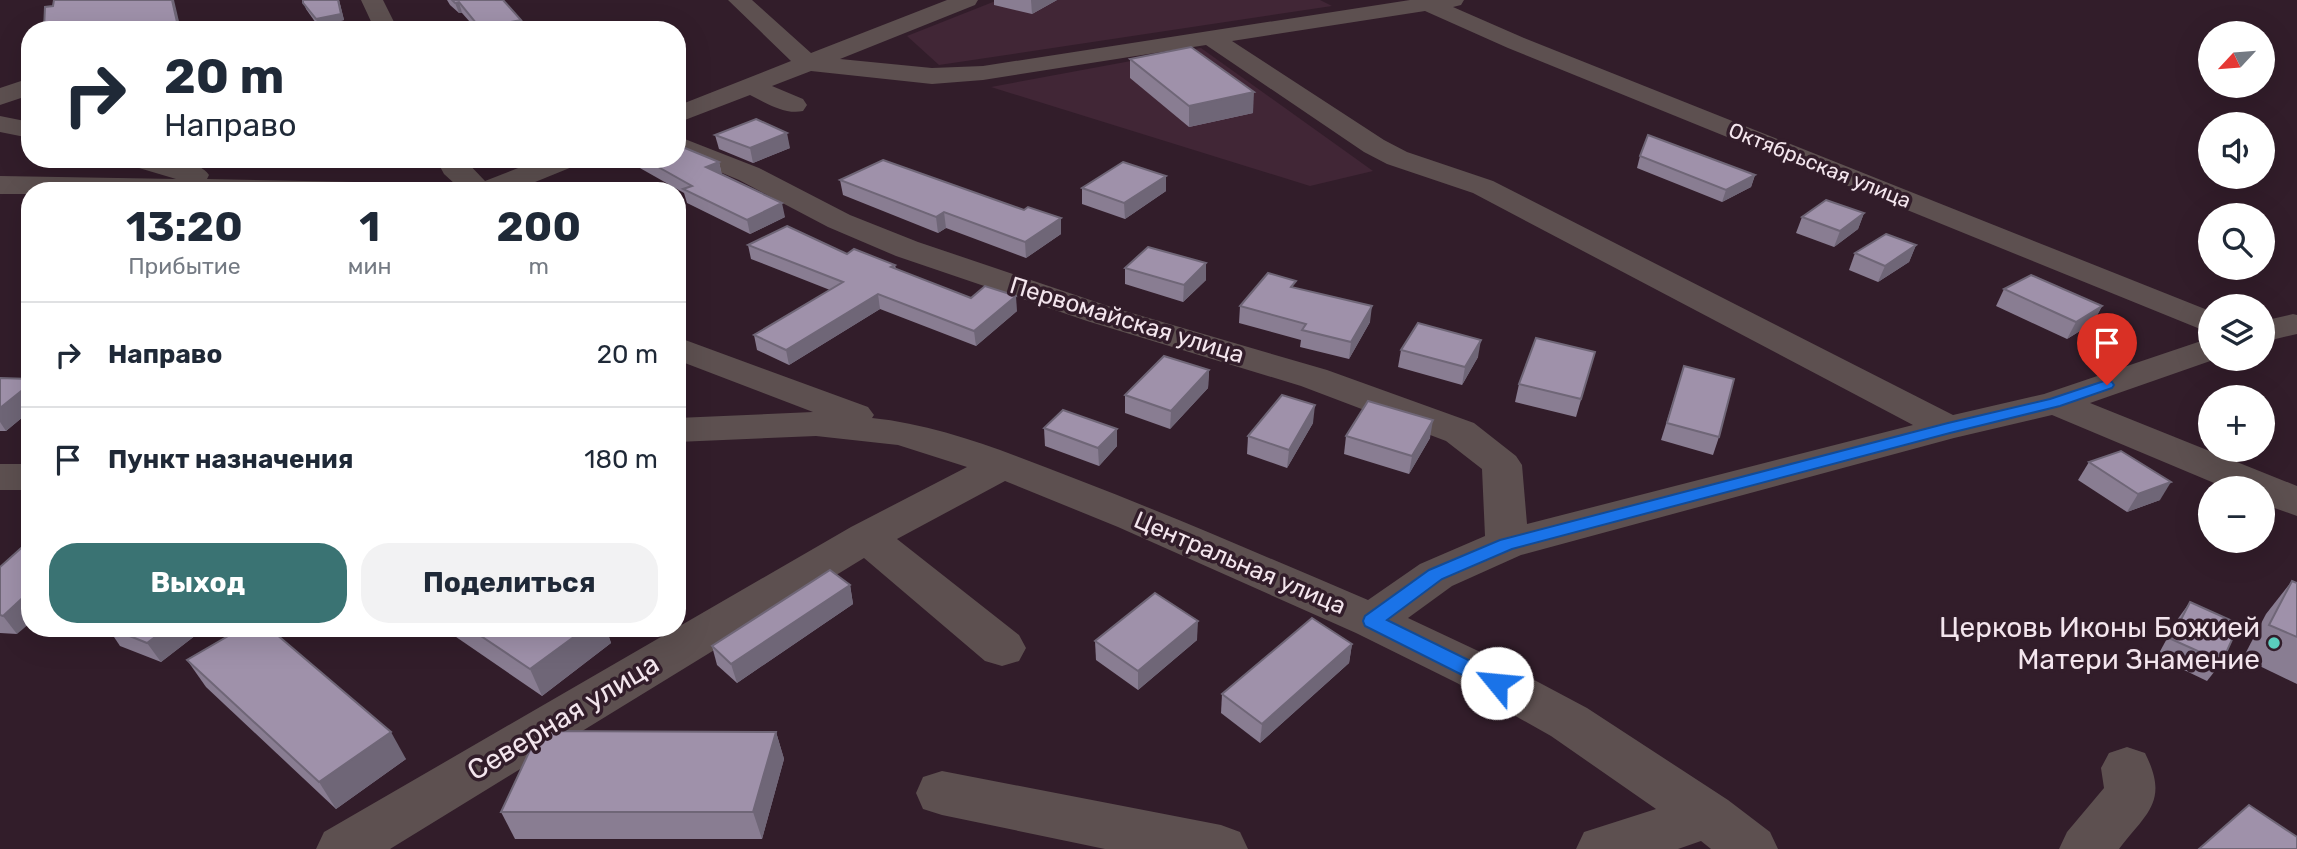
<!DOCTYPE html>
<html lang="ru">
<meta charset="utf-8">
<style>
:root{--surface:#fff;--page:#f2f2f3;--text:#1f2937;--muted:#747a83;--line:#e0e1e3;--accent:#3a7373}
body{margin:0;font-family:Rubik,sans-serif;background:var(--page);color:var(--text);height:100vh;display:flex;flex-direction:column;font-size:26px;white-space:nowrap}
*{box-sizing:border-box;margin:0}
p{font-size:23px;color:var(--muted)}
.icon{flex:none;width:38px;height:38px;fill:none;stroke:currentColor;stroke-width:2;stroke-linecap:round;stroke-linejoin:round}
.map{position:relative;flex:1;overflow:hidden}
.drawer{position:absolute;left:21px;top:182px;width:665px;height:455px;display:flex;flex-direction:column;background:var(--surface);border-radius:28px;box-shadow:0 7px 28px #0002}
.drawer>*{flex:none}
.top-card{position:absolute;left:21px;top:21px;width:665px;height:147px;border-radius:28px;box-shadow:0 7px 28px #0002;background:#fff;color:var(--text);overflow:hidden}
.needle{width:46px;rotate:244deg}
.fabs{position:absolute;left:2198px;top:21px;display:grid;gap:14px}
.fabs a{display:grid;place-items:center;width:77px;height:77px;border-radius:50%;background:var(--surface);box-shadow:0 7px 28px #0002;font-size:35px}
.pin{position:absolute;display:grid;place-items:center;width:60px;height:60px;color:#fff;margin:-72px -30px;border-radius:50% 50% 50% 0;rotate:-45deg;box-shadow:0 0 7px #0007}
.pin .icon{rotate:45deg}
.me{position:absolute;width:77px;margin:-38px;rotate:298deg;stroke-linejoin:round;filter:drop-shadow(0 0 5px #0008)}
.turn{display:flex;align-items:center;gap:24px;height:147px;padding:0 28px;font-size:32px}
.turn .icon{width:91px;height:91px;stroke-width:2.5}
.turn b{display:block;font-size:49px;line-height:60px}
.eta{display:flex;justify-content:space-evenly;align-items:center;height:119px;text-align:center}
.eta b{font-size:42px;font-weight:700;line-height:49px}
.primary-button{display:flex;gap:14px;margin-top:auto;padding:14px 28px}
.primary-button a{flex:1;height:80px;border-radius:28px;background:var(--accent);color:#fff;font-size:28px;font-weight:700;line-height:80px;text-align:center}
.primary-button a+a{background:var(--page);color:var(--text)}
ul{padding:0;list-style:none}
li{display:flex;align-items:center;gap:21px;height:105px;padding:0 28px;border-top:2px solid var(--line)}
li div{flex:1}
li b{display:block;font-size:26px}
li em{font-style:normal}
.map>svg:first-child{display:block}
</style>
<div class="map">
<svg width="2297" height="849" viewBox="0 0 2297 849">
<rect width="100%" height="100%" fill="#321d2a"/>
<g fill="#412636">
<polygon points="998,0 1320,0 1332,6 939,65 907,36"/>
<polygon points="1201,48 1373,171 1310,186 991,87"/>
</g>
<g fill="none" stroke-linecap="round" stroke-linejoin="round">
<g fill="#5d5050" fill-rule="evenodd">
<polygon points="361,0 383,0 398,30 375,30"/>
<path d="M728 0H752L811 53 947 0H978L975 5 840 59 932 68 983 66 1410 0H1464L1461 5 1453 7 1524 38 2210 311V333L1508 48 1425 11 1232 41 1384 140 1407 152 1493 181 1953 415 2044 394 2210 338V359H2216L2090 403 2297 486V516L2263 504V488H2226L2052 415 1954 438 1521 555 1452 586 1408 618 1491 657 1587 708 1728 800 1770 832 1778 849H1711L1701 841 1678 849H1576L1584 832 1656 809 1551 736 1457 683 1356 633 1118 527 1005 481 897 539 1019 635 1026 648 1019 661 1002 666 985 661 864 558 390 849H316L324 832 851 527 967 467 898 445 816 436 677 442V418L813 412 677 360V337L868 407 874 415 872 418C942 425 1011 454 1076 479 1175 517 1271 559 1368 600L1420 564 1485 536 1482 469 1446 441 1301 386 1087 321 896 256 828 227 739 180 677 154V136L759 168 850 215 918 242 1111 307 1327 370 1474 423 1516 456 1522 465 1527 524 1913 425 1473 193 1387 164 1364 152 1206 45 983 80 932 84 811 71 772 86 803 99 807 105 803 111C785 115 766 103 750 95L677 123V106L791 61Z"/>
<polygon points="30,78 30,95 0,105 0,88"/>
<polygon points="0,116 30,122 30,138 0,132"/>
<path d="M125 159C147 159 196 156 209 175L207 179 455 184 444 174 436 159H464L485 181 541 159H581L577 165 513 191H462L459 188 461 191H30V194H0V176L176 179 129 165Z"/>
<polygon points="2293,314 2297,315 2297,334 2263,342 2263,321"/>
<rect x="0" y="464" width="30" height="26"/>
<path d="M2127 747 2145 753C2169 801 2148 812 2119 849H2059L2067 832 2104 788 2101 768 2109 753Z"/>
<polygon points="942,771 1221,825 1240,832 1248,849 1105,849 942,815 923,809 916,793 923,777"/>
</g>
</g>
<g fill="#897d92">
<polygon points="303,0 339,0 344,20 318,26 306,9"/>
<polygon points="447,0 503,0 524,30 477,30 462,13 459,13 450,5"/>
<polygon points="994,0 1057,0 1032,14 994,5"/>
<polygon points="1130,59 1253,113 1189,127 1130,78"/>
<polygon points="715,135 790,148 753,163 719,149"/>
<polygon points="1640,156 1755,175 1751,187 1722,202 1637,168"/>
<polygon points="624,159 677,159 719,162 722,175 785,217 750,234 687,203 684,193"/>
<polygon points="840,180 1024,210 1061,218 1061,234 1026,258 946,228 938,233 843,195"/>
<polygon points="1082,188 1166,191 1125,219 1082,204"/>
<polygon points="1864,213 1858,229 1834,247 1796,233 1802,217"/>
<polygon points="748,245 847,254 895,265 896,269 971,298 1017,311 976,346 880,309 789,365 757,350 754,335 830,290 751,259"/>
<polygon points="1916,245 1909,262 1878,282 1849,270 1855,253"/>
<polygon points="1125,268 1206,280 1183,302 1125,284"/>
<polygon points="1295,288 1370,322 1349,359 1300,347 1301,340 1239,323 1240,306"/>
<polygon points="2004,289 2102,306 2093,323 2067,339 1996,306"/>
<polygon points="1401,350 1478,357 1462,385 1398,367"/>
<polygon points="1684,366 1719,437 1713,455 1661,440"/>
<polygon points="1590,369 1576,417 1515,402 1519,384"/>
<polygon points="1209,370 1208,388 1170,429 1125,413 1125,395"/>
<polygon points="0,378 30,379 30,411 6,431 0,431"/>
<polygon points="1313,423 1287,468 1247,454 1248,436"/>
<polygon points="1044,428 1117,446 1099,466 1045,446"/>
<polygon points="1346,436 1430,438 1409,474 1344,454"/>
<polygon points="2089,462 2160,500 2127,512 2078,480"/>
<polygon points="0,567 17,634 0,633"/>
<polygon points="2292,581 2297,583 2297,684 2243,658 2266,614"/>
<polygon points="850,585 853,604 737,683 717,665 712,646"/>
<polygon points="2190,602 2222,662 2207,681 2157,657 2177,620"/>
<polygon points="108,628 205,628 161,662 120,646"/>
<polygon points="443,628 606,628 611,643 542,696"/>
<polygon points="1197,640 1138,690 1096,660 1095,641"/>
<polygon points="1352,644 1349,663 1260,743 1221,713 1222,694"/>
<polygon points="187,660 406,759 336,809 206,687"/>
<polygon points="776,732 784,759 762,839 515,839 501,812"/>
</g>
<g fill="#6f6677">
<polygon points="172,0 174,0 181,30 138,30"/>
<polygon points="338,0 339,0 344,20 318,26 316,19"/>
<polygon points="1031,0 1057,0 1032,14"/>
<polygon points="459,2 462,13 459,13 455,3"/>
<polygon points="521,20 524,30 481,30 480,28"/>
<polygon points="1254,92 1253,113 1189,127 1189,106"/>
<polygon points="787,133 790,148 753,163 750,148"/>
<polygon points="719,162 722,176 706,167"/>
<polygon points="1755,175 1751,187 1722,202 1726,190"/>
<polygon points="1166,176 1166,191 1125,219 1124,203"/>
<polygon points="782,203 785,217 750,234 747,220"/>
<polygon points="944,212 946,228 938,233 936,217"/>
<polygon points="1864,213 1858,229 1834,247 1840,231"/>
<polygon points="1061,218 1061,234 1026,258 1025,242"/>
<polygon points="1916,245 1909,262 1878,282 1885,266"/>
<polygon points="1206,263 1206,280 1183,302 1184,285"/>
<polygon points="878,294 880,309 789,365 786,350"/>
<polygon points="1016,296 1017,311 976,346 974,331"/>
<polygon points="1372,306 1370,322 1349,359 1351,342"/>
<polygon points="2102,306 2093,323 2067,339 2076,322"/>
<polygon points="1481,340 1478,357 1462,385 1465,367"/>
<polygon points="1209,370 1208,388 1170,429 1171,411"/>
<polygon points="30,384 30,411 6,431 0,422 0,408"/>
<polygon points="1315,405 1313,423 1287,468 1289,450"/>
<polygon points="1433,420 1430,438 1409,474 1412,456"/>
<polygon points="1117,429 1117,446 1099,466 1098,448"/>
<polygon points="2171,482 2160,500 2127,512 2138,494"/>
<polygon points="850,585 853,604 737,683 731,664"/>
<polygon points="30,591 30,623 17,634 3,616"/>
<polygon points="1198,621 1197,640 1138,690 1138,671"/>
<polygon points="167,628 205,628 161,662 147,643"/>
<polygon points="586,628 606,628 611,643 542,696 530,669"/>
<polygon points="1352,644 1349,663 1260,743 1262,724"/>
<polygon points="391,732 406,759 336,809 319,782"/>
<polygon points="776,732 784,759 762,839 753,812"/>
</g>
<g fill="#9f91aa" stroke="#6f6677" stroke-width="2">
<polygon points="54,0 172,0 177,22 138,30 44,30 45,7 53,6"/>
<polygon points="303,0 338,0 341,14 316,19 303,3"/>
<polygon points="452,0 503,0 521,20 480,28 459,2 455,3"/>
<polygon points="312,26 313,30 289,30"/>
<polygon points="1191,47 1254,92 1189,106 1130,59"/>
<polygon points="756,119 787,133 750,148 715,135"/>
<polygon points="1648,135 1755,175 1726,190 1640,156"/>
<polygon points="685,148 719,162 706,167 782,203 747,220 683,189 692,186 644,159 677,159 677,150"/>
<polygon points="883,160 1024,210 1028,207 1061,218 1025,242 944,212 936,217 840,180"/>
<polygon points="1123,162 1166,176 1124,203 1082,188"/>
<polygon points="1826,200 1864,213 1840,231 1802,217"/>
<polygon points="787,226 847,254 854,249 895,265 891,267 971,298 985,286 1016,296 974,331 878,294 786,350 754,335 843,282 748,245"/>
<polygon points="1886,234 1916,245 1885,266 1855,253"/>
<polygon points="1148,247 1206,263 1184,285 1125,268"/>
<polygon points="1268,273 1296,281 1291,287 1372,306 1351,342 1302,330 1306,324 1240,306"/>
<polygon points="2031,275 2102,306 2076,322 2004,289"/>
<polygon points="1418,323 1481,340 1465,367 1401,350"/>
<polygon points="1536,338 1595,352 1581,399 1519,384"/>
<polygon points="1164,356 1209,370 1171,411 1125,395"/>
<polygon points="1684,366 1734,379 1719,437 1667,423"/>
<polygon points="0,378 30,379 30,384 0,408"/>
<polygon points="1282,395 1315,405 1289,450 1248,436"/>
<polygon points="1368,401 1433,420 1412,456 1346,436"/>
<polygon points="1063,410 1117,429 1098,448 1044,428"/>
<polygon points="2121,451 2171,482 2138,494 2089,462"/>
<polygon points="29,541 30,591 3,616 0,615 0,567"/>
<polygon points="830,570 850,585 731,664 712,646"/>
<polygon points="2292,581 2297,583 2297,637 2269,625"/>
<polygon points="1155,593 1198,621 1138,671 1095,641"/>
<polygon points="2190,602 2239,624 2222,662 2171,639"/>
<polygon points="1312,618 1352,644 1262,724 1222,694"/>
<polygon points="110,628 167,628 147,643"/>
<polygon points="242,628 269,628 391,732 319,782 187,660"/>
<polygon points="469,628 586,628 530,669"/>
<polygon points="539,731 776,732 753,812 501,812"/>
<polygon points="2249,805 2297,837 2297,849 2199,849"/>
</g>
<polygon fill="#1a73e8" stroke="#114b97" stroke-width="2" points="2107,380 2112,382 2114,385 2112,388 2060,406 1950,433 1512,549 1442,579 1387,620 1505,678 1508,683 1505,689 1497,691 1490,689 1365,626 1363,621 1365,616 1429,570 1500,540 1948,423 2050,399"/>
<circle fill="#5acebd" stroke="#321d2a" stroke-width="2.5" cx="2274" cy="643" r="7"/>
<g text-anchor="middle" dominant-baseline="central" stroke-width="7" stroke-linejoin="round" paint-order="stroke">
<g font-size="21" fill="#f3e5ed" stroke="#321d2a">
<text transform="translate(1820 165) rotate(22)">Октябрьская улица</text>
</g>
<g font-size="24" fill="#f3e5ed" stroke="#321d2a">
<text transform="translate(1127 320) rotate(17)">Первомайская улица</text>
<text transform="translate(1240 563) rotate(23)">Центральная улица</text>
</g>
<g font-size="28" fill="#f3e5ed" stroke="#321d2a" text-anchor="end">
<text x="2260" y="627">Церковь Иконы Божией<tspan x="2260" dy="32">Матери Знамение</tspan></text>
</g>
<g font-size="28" fill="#f3e5ed" stroke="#321d2a">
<text transform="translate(563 717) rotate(-31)">Северная улица</text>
</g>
</g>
</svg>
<div class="fabs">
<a><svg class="needle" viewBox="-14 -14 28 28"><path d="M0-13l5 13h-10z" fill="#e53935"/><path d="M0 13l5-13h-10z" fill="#747a83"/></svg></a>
<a><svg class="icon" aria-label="sound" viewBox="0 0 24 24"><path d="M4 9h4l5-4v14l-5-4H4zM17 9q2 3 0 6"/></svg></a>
<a><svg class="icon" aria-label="search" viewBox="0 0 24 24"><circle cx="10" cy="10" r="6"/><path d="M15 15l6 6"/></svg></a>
<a><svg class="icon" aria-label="layers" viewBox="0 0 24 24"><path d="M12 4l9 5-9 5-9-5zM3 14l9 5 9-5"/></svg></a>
<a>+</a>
<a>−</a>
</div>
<div class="pin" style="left:2107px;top:385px;background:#d93025"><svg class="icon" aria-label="arrive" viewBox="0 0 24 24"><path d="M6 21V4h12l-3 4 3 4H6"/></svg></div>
<svg class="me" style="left:1497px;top:683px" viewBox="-20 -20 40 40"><circle r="19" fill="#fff"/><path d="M0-13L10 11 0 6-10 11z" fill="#1a73e8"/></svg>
<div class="top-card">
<div class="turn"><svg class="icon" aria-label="right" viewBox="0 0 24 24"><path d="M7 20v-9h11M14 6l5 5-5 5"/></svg><div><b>20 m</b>Направо</div></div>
</div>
<section class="drawer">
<div class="eta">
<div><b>13:20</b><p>Прибытие</p></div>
<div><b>1</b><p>мин</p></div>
<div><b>200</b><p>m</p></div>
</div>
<ul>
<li><svg class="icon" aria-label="right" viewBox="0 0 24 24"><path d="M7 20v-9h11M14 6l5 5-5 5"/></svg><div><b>Направо</b></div><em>20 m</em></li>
<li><svg class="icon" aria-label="arrive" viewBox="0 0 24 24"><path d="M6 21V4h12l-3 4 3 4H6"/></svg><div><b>Пункт назначения</b></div><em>180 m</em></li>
</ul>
<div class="primary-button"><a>Выход</a><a>Поделиться</a></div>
</section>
</div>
